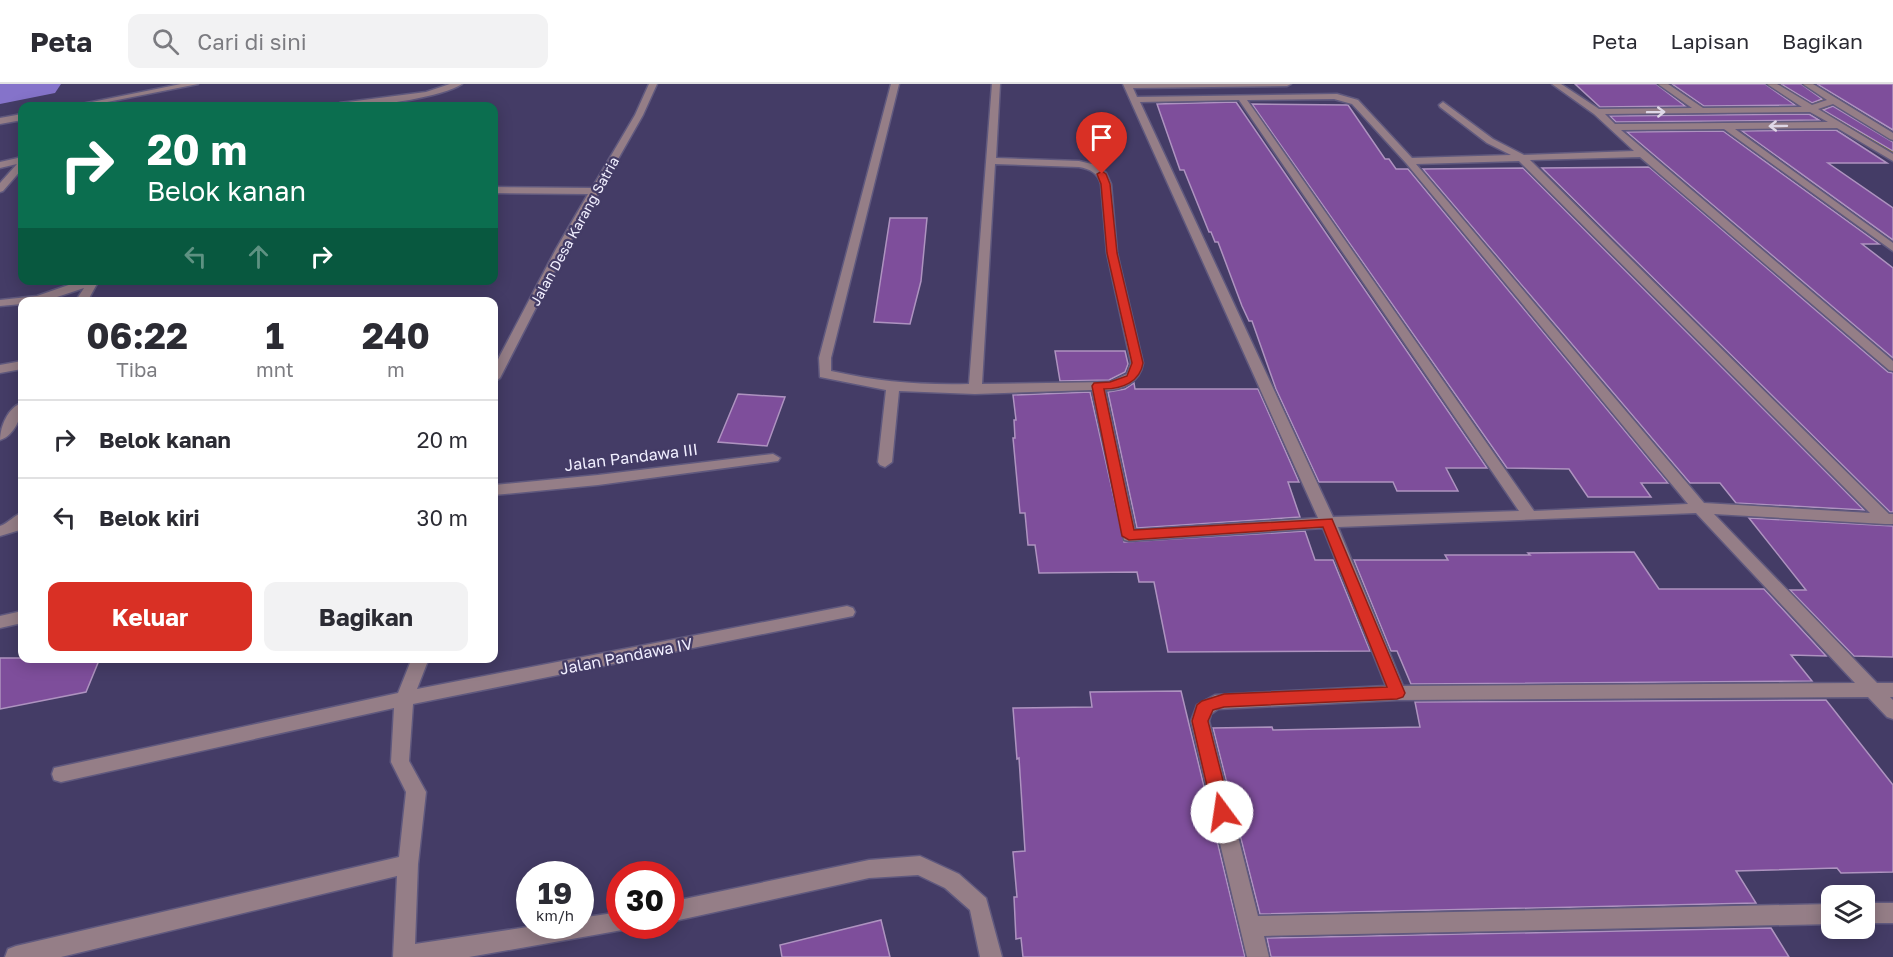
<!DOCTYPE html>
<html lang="id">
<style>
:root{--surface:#fff;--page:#f2f2f3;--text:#2b2b33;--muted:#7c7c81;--line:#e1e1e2;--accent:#d93025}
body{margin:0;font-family:"Golos Text",sans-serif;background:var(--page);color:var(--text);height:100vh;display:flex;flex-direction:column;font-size:22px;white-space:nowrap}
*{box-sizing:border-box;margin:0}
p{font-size:20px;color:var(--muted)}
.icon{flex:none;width:33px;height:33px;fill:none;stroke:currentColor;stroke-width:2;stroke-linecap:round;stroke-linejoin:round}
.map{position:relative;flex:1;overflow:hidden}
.sheet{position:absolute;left:18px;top:213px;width:480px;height:366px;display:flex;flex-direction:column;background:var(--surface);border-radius:12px;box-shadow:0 3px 15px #0003}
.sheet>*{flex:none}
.top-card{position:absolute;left:18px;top:18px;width:480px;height:183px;border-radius:12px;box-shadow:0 3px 15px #0003;background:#0b6e4f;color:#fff;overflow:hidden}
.tools{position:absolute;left:1821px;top:801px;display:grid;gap:12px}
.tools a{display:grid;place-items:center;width:54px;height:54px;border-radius:12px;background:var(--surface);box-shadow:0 3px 15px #0003;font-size:30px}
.speed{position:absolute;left:516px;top:777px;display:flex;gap:12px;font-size:30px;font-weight:700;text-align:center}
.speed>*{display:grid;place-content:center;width:78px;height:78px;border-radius:50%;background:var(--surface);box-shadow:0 3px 15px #0003;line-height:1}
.speed small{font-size:15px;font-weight:400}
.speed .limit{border:9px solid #d22;background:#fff;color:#111}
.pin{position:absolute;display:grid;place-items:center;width:51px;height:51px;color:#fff;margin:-62px -26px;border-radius:50% 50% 50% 0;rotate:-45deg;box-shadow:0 0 6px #0007}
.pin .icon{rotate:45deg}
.me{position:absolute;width:66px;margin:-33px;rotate:346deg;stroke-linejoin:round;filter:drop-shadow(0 0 4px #0008)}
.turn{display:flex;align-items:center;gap:21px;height:126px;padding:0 30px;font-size:27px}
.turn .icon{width:78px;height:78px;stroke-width:2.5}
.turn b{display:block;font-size:42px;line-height:51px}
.lanes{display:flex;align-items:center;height:57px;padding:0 30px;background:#0003;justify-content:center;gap:30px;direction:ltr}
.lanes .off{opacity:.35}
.eta{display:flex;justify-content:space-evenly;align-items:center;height:102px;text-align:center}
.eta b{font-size:36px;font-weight:700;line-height:42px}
.button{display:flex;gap:12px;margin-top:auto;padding:12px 30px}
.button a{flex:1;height:69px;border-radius:12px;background:var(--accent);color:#fff;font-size:24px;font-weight:700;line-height:69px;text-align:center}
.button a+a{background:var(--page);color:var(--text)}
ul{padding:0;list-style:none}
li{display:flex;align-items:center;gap:18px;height:78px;padding:0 30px;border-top:2px solid var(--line)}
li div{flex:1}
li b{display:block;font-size:22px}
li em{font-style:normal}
header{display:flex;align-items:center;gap:36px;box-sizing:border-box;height:84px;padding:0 30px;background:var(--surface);border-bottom:2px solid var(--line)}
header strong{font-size:28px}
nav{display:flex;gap:33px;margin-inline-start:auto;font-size:21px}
.search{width:420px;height:54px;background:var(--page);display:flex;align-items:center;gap:15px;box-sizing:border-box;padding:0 21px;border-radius:12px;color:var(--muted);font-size:22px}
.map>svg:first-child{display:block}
</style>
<header>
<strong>Peta</strong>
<div class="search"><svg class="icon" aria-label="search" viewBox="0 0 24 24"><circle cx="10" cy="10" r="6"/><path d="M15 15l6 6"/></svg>Cari di sini</div>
<nav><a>Peta</a><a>Lapisan</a><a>Bagikan</a></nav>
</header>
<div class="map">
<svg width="1893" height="873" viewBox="0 0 1893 873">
<rect width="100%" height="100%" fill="#443c66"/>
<polygon fill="#6c6f11" points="1771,0 1807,0 1893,53 1893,74"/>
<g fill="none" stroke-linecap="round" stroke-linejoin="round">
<polygon fill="#8573ca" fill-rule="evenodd" points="0,0 61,0 55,9 0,20"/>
</g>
<g fill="#7e4e9b" stroke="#ae93c0" stroke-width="1.5">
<polygon points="1575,0 1656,0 1685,22 1600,23"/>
<polygon points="1672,0 1765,0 1795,21 1704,22"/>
<polygon points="1781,0 1801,0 1822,15 1812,19"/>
<polygon points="1817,0 1893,0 1893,46"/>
<polygon points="1236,18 1487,384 1446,384 1458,407 1397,407 1393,398 1319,398 1276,305 1252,237 1249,237 1242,222 1218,158 1215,158 1211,148 1209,148 1184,86 1180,86 1157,20"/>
<polygon points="1252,20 1348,21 1385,75 1389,75 1396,85 1408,85 1668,399 1641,399 1651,413 1588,413 1569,385 1507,384"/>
<polygon points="1833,22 1893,58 1893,67 1823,26"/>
<polygon points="1809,30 1819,36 1616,38 1610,32"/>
<polygon points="1836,46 1887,79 1828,79 1893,124 1893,156 1742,47"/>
<polygon points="1723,47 1879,160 1862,160 1893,184 1893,274 1627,48"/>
<polygon points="1649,83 1888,288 1893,289 1893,428 1890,428 1542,84"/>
<polygon points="1523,84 1864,426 1736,419 1720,399 1690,399 1423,85"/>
<polygon points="890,134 927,134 921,197 910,240 874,238"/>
<polygon points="1055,267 1125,267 1128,280 1125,288 1109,296 1060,297"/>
<polygon points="1134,299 1135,305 1258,305 1299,398 1288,398 1300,433 1137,444 1108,308 1125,305"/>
<polygon points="1090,308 1124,458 1305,447 1315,476 1333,476 1370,567 1168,568 1154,498 1139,498 1137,488 1039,489 1035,461 1028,461 1025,429 1020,429 1013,354 1015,354 1014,336 1016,336 1013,311"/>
<polygon points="738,310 785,313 767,362 718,358"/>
<polygon points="1749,434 1893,442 1893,573 1854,572 1790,506 1806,506"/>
<polygon points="1634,468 1659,505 1764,505 1826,572 1791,571 1812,597 1411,600 1397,567 1391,567 1354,476 1448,476 1445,471 1530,471 1528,469"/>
<polygon points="0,574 100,574 86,608 0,625"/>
<polygon points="1181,607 1245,873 1023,873 1021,854 1016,855 1014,813 1017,813 1013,768 1025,767 1019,674 1017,675 1013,624 1092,623 1090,608"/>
<polygon points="1826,616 1893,701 1893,788 1841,789 1837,784 1736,787 1756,819 1260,830 1213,644 1272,643 1273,646 1420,643 1415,618"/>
<polygon points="881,836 890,873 782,873 780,861"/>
<polygon points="1771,844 1789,873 1271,873 1267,854"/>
</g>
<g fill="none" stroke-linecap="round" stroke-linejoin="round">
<defs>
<g id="minor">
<polygon points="181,0 198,0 87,22 72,22"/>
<path d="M450 0H462C441 14 362 25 336 22L340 19 426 8Z"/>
<polygon points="649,0 657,0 643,31 601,105 602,107 598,110 566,165 500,294 494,298 494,283 556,165 588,110 494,109 494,103 592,104 635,31"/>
<path d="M891 0H899L831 274V287C881 298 918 301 969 300L992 0H1000L996 74 1079 77 1096 81 1106 89 1111 100 1117 169 1143 279C1140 298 1123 306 1105 306L1135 446 1318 434 1123 0H1291L1287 2 1133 4 1137 13 1337 10 1358 16 1412 74 1511 71 1487 59 1440 23 1439 21 1443 18 1493 55 1524 71 1634 67 1594 30 1552 0H1561L1599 25 1692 24 1658 0H1668L1703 24 1802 23 1767 0H1777L1812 21 1827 16 1803 0H1813L1893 49V56L1890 55 1833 20 1818 25 1893 70V77L1837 44 1735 45 1893 159V167L1724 45 1621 46 1893 277V287L1889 286 1640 73 1530 76 1889 430H1893V440H1885L1714 430 1877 599H1893V613H1890L1893 616V635L1887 633 1868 613 1397 616 1218 625 1211 630 1209 637 1258 832 1832 820V840L1264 852 1269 873H1247L1191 637 1197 621 1215 611 1386 602 1323 444 1129 457 1124 456 1092 306 975 310 899 307 892 378 885 383 880 381 878 378 886 306 820 293 819 274ZM1334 15 1352 20 1406 79 1688 420 1534 427 1247 16ZM1239 16 1519 427 1333 433 1140 18ZM1810 28 1828 38 1615 40 1605 30ZM1519 77 1870 429 1704 419 1416 80ZM995 80 1079 83C1090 85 1098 89 1101 100L1107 169 1131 279 1127 290 1110 298 982 300ZM1696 429 1855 599 1403 602 1338 443Z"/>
<polygon points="22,30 22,36 0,40 0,34"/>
<polygon points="22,73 22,85 3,107 0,108 0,99 17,80 0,84 0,78"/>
<polygon points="83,196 99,196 87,218 75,218 84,204 42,218 22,218 22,220 0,222 0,216 37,212"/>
<polygon points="22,277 22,285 0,289 0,281"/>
<path d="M22 319C23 331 14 352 0 356 0 343 8 323 22 319Z"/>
<polygon points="773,370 780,374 778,377 598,401 494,411 494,401 598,391"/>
<path d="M22 429V443L20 446 0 452V442C9 439 14 431 22 429Z"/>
<polygon points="847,522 853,524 855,528 853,532 413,620 409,677 426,708 418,780 415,860 534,842 580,842 580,834 620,828 620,842 629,842 628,845 469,873 393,873 397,792 61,873 5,873 8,865 16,862 399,773 406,708 391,678 394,624 61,698 54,696 52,690 54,684 398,609 412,574 429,574 417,605"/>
<polygon points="22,527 22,539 0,544 0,532"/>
<polygon points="920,772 959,790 986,814 1002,873 980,873 970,826 945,804 918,791 869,794 670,838 670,818 869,776"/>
<rect x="1864" y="819" width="29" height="20"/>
</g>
</defs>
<use href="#minor" stroke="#60597e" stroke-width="3"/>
<use href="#minor" fill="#957e87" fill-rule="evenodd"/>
</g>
<defs><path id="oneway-shaft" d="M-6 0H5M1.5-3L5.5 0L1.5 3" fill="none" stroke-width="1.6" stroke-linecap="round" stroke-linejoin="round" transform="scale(1.5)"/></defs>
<g stroke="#dfd8e7">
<use href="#oneway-shaft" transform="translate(1656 28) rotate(-1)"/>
<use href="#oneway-shaft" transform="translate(1778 42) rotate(179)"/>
</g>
<path fill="#d93025" stroke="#8d1f18" stroke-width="1.5" d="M1102 87 1106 90 1110 100 1117 169 1143 279C1140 298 1122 305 1104 305L1134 446 1332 435 1405 609 1403 613 1397 615 1224 623 1213 626 1208 637 1231 728 1229 734 1222 736 1216 734 1213 728 1192 637 1197 621 1202 617 1224 610 1387 603 1323 443 1129 456 1122 452 1092 302 1094 299 1110 298 1127 292 1132 279 1107 169 1101 100 1097 90Z"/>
<g text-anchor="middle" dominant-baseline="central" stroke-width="4.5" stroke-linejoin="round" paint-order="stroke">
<g font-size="14" fill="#f1efff" stroke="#443c66">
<text transform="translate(574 147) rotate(-61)">Jalan Desa Karang Satria</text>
</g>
<g font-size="16" fill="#f1efff" stroke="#443c66">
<text transform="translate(631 373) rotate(-7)">Jalan Pandawa III</text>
<text transform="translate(626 572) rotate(-11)">Jalan Pandawa IV</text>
</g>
</g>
</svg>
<div class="tools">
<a><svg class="icon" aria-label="layers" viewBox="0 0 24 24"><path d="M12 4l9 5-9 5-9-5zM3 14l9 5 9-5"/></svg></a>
</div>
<div class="speed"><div>19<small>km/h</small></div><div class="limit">30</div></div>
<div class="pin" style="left:1102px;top:90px;background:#d93025"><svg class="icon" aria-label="arrive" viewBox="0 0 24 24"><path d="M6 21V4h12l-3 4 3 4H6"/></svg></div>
<svg class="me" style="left:1222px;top:728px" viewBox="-20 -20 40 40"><circle r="19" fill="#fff"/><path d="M0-13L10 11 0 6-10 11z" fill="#d93025"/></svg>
<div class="top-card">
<div class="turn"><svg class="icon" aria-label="right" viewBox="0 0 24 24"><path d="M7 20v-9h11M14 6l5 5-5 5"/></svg><div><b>20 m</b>Belok kanan</div></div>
<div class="lanes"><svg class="icon off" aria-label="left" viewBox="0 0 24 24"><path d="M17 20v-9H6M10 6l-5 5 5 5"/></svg><svg class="icon off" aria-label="ahead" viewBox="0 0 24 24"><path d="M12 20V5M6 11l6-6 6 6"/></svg><svg class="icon" aria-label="right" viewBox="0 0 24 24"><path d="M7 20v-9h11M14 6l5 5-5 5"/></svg></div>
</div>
<section class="sheet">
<div class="eta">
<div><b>06:22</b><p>Tiba</p></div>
<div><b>1</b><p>mnt</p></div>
<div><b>240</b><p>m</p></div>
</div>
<ul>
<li><svg class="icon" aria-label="right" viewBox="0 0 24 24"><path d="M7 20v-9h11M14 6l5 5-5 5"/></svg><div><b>Belok kanan</b></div><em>20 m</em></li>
<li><svg class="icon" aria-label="left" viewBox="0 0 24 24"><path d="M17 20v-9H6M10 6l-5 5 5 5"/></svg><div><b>Belok kiri</b></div><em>30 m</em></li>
</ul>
<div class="button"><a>Keluar</a><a>Bagikan</a></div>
</section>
</div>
